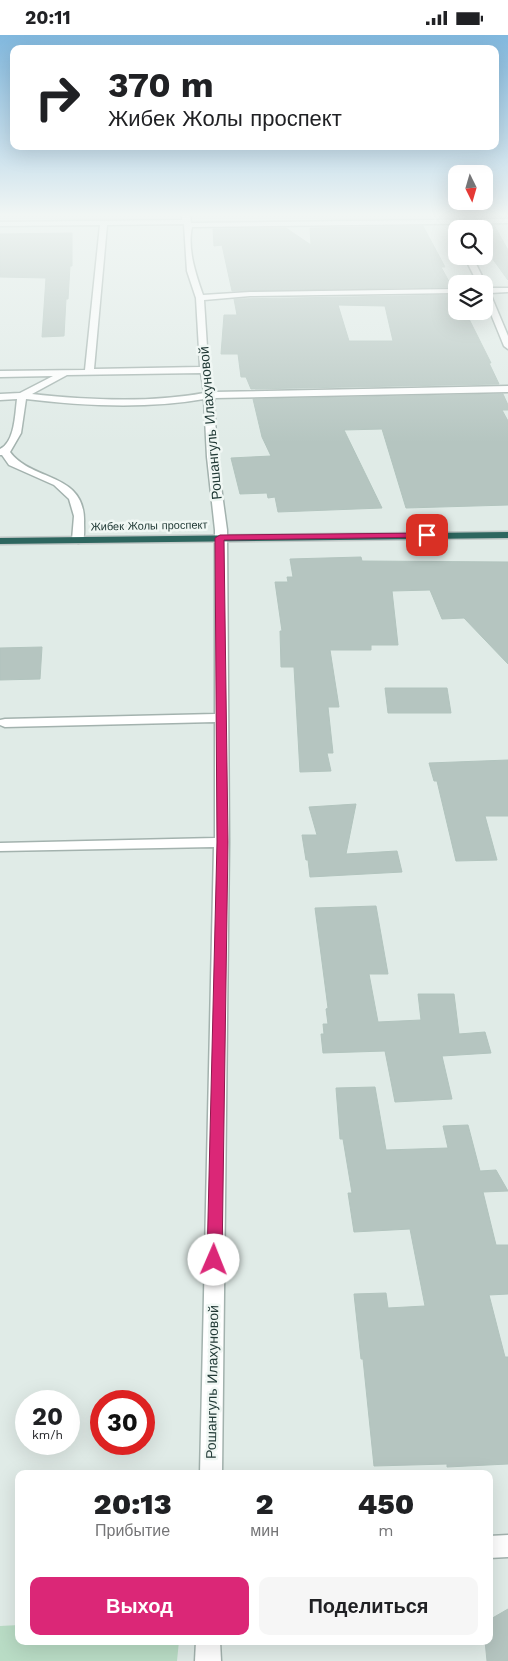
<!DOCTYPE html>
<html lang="ru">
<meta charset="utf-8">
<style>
:root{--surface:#fff;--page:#f6f6f6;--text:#202124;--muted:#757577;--accent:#db2777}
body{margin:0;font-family:"Work Sans",sans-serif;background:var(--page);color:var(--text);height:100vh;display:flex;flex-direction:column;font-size:19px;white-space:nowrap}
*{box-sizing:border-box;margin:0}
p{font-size:16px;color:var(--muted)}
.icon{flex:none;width:28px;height:28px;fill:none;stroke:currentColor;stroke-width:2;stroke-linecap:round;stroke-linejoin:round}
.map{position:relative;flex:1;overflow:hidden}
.details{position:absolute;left:15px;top:1435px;width:478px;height:175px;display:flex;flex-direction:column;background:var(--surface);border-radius:10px;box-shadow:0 5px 20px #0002}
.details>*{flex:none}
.banner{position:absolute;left:10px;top:10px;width:489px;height:105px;border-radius:10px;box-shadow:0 5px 20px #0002;background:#fff;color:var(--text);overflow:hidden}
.needle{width:32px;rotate:175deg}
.controls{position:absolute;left:448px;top:130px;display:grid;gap:10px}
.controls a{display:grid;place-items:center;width:45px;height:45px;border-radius:10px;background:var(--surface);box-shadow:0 5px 20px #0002;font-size:25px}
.speed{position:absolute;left:15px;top:1355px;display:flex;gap:10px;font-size:25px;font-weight:700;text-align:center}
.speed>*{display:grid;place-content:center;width:65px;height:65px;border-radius:50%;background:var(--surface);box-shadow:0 5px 20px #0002;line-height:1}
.speed small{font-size:12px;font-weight:400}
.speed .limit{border:8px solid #d22;background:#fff;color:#111}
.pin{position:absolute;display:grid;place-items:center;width:42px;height:42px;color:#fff;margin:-21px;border-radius:10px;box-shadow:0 2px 8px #0006}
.me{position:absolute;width:55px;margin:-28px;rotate:1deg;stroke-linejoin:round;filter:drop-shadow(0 0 4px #0008)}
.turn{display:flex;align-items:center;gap:18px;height:105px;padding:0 15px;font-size:22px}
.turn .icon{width:65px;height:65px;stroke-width:2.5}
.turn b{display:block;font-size:35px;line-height:42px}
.eta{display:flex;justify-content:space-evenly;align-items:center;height:85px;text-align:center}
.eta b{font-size:30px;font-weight:800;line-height:35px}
.primary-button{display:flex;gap:10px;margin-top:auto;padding:10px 15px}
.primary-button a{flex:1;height:58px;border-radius:10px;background:var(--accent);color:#fff;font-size:20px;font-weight:800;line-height:58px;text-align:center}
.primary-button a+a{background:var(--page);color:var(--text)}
.status{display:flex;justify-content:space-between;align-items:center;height:35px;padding:0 25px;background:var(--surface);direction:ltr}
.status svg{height:14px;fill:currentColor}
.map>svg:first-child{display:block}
</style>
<div class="status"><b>20:11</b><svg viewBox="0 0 49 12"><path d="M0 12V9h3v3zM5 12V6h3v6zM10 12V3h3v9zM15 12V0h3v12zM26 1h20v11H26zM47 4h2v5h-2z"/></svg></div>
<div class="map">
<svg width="508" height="1626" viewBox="0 0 508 1626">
<rect width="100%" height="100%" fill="#e0ebe7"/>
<polygon fill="#b9dcc5" points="19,1590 19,1606 179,1606 177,1626 0,1626 0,1591"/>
<g fill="#b5c5c0" stroke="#b2c4be" fill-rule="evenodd">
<polygon points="484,190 494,190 508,215 508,245 484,212"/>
<polygon points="423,191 445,232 441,232 452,252 232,256 222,210 214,211 213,194 286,193 311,210 310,193"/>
<polygon points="72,198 72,231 70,231 68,264 66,264 64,301 42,302 46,243 0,242 0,199"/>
<path d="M456 260V276H465L491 328H489L499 349 251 354 246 342H241L238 319H221L224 280H237L234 264ZM338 270 385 271 393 306H349Z"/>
<polygon points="503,359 508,370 508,375 502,375 508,386 508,470 406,473 382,394 344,395 382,473 278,477 275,462 268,463 267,458 240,459 231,423 271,421 262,402 253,364"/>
<polygon points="361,522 362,526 508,527 508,629 464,583 442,584 430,555 392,556 398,610 371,610 371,615 330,615 339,672 328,672 333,718 327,718 331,736 300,737 294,632 281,632 280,596 282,596 275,547 288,547 287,542 293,542 290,524"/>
<polygon points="42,612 40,644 0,645 0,613"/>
<polygon points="385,653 447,653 451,678 388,678"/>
<polygon points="508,725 508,781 485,781 497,825 456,826 437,746 434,746 429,728"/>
<polygon points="356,769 346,819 397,816 402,837 310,842 308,825 306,825 302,800 317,800 309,772"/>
<polygon points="376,871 388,939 369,939 378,987 421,985 418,959 454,959 459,999 485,997 491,1018 442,1021 452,1064 395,1067 385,1016 323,1018 321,999 324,999 323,989 328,989 326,974 328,973 315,873"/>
<polygon points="375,1052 386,1115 448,1113 443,1091 468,1090 480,1136 496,1135 508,1156 483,1157 496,1210 508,1210 508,1259 489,1260 505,1322 508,1322 508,1429 447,1432 447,1429 374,1431 363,1324 361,1324 354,1259 386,1258 388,1273 425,1271 410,1194 354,1197 348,1158 352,1158 343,1104 340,1104 336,1053"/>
<polygon points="508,1574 508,1626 487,1626 485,1606 489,1606 489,1585"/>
</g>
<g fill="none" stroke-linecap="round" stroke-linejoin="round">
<defs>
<g id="minor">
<path d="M182 180H190L191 188 508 184V188L192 192C187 214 196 240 203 260L250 257 456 254V258L250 261 204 265 208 328 213 357 508 351V357L214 363 217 422 227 495 229 807 222 1439H200L214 812 0 816V808L215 803V687L5 692 0 690V685L5 684 215 679V495L207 422 204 364C148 374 83 371 26 364L21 398 10 417C32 447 86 437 84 488 84 495 85 502 82 507L78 508 72 505 74 481 69 464 54 450 9 430 2 420H0V414C15 407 15 379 17 364L0 365V359L20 358 53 341 0 342V336L85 335 100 190 0 191V187L182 185ZM184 189 187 236 196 263 200 332 94 334 107 190ZM201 338 204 358C151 368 86 365 32 359L67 340Z"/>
<polygon points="464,221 472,221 486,249 485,251 488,253 508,253 508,257 490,258 508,301 508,314 504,311 484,262 484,249 478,249"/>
<polygon points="508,1500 508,1522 489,1523 489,1501"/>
<polygon points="196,1606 220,1606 221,1626 195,1626"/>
</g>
<polygon id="highway" points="508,497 508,503 0,509 0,503"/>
</defs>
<use href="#minor" stroke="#a3b2ae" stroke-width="3"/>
<use href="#highway" stroke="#c1c8c7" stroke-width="3"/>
<use href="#minor" fill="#fff" fill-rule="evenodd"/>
<use href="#highway" fill="#2d665f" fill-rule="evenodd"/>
</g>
<linearGradient id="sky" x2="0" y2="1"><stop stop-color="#81b8de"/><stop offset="0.44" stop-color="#f1f6f4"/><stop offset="1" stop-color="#f1f6f4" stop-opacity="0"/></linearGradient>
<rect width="508" height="408" fill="url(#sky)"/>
<polygon fill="#db2777" stroke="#8e194d" points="427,498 432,500 430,502 224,505 228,807 222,1225 220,1230 214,1231 209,1230 207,1225 217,807 215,503 220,500"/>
<g text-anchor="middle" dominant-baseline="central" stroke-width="5" stroke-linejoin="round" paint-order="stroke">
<g font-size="11" fill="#213a36" stroke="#f0f7f4">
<text transform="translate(149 491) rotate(-1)">Жибек Жолы проспект</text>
</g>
<g font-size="14" fill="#213a36" stroke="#f0f7f4">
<text transform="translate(210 388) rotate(-95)">Рошангуль Илахуновой</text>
<text transform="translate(212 1347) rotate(-89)">Рошангуль Илахуновой</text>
</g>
</g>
</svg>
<div class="controls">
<a><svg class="needle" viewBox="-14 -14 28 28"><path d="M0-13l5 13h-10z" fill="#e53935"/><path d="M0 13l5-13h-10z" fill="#757577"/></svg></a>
<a><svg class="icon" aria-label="search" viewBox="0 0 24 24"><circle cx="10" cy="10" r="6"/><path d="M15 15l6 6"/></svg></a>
<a><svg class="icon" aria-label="layers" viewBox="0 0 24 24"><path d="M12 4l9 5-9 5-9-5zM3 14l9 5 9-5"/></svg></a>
</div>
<div class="speed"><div>20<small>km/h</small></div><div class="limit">30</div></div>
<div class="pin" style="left:427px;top:500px;background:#d93025"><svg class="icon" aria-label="arrive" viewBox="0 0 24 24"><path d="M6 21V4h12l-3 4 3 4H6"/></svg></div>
<svg class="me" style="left:214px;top:1225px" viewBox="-20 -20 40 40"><circle r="19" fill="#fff"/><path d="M0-13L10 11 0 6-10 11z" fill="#db2777"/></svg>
<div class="banner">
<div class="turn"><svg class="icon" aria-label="right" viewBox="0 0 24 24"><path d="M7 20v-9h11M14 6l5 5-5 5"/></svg><div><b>370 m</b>Жибек Жолы проспект</div></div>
</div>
<section class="details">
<div class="eta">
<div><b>20:13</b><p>Прибытие</p></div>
<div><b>2</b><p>мин</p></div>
<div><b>450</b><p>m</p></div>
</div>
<div class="primary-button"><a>Выход</a><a>Поделиться</a></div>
</section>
</div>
